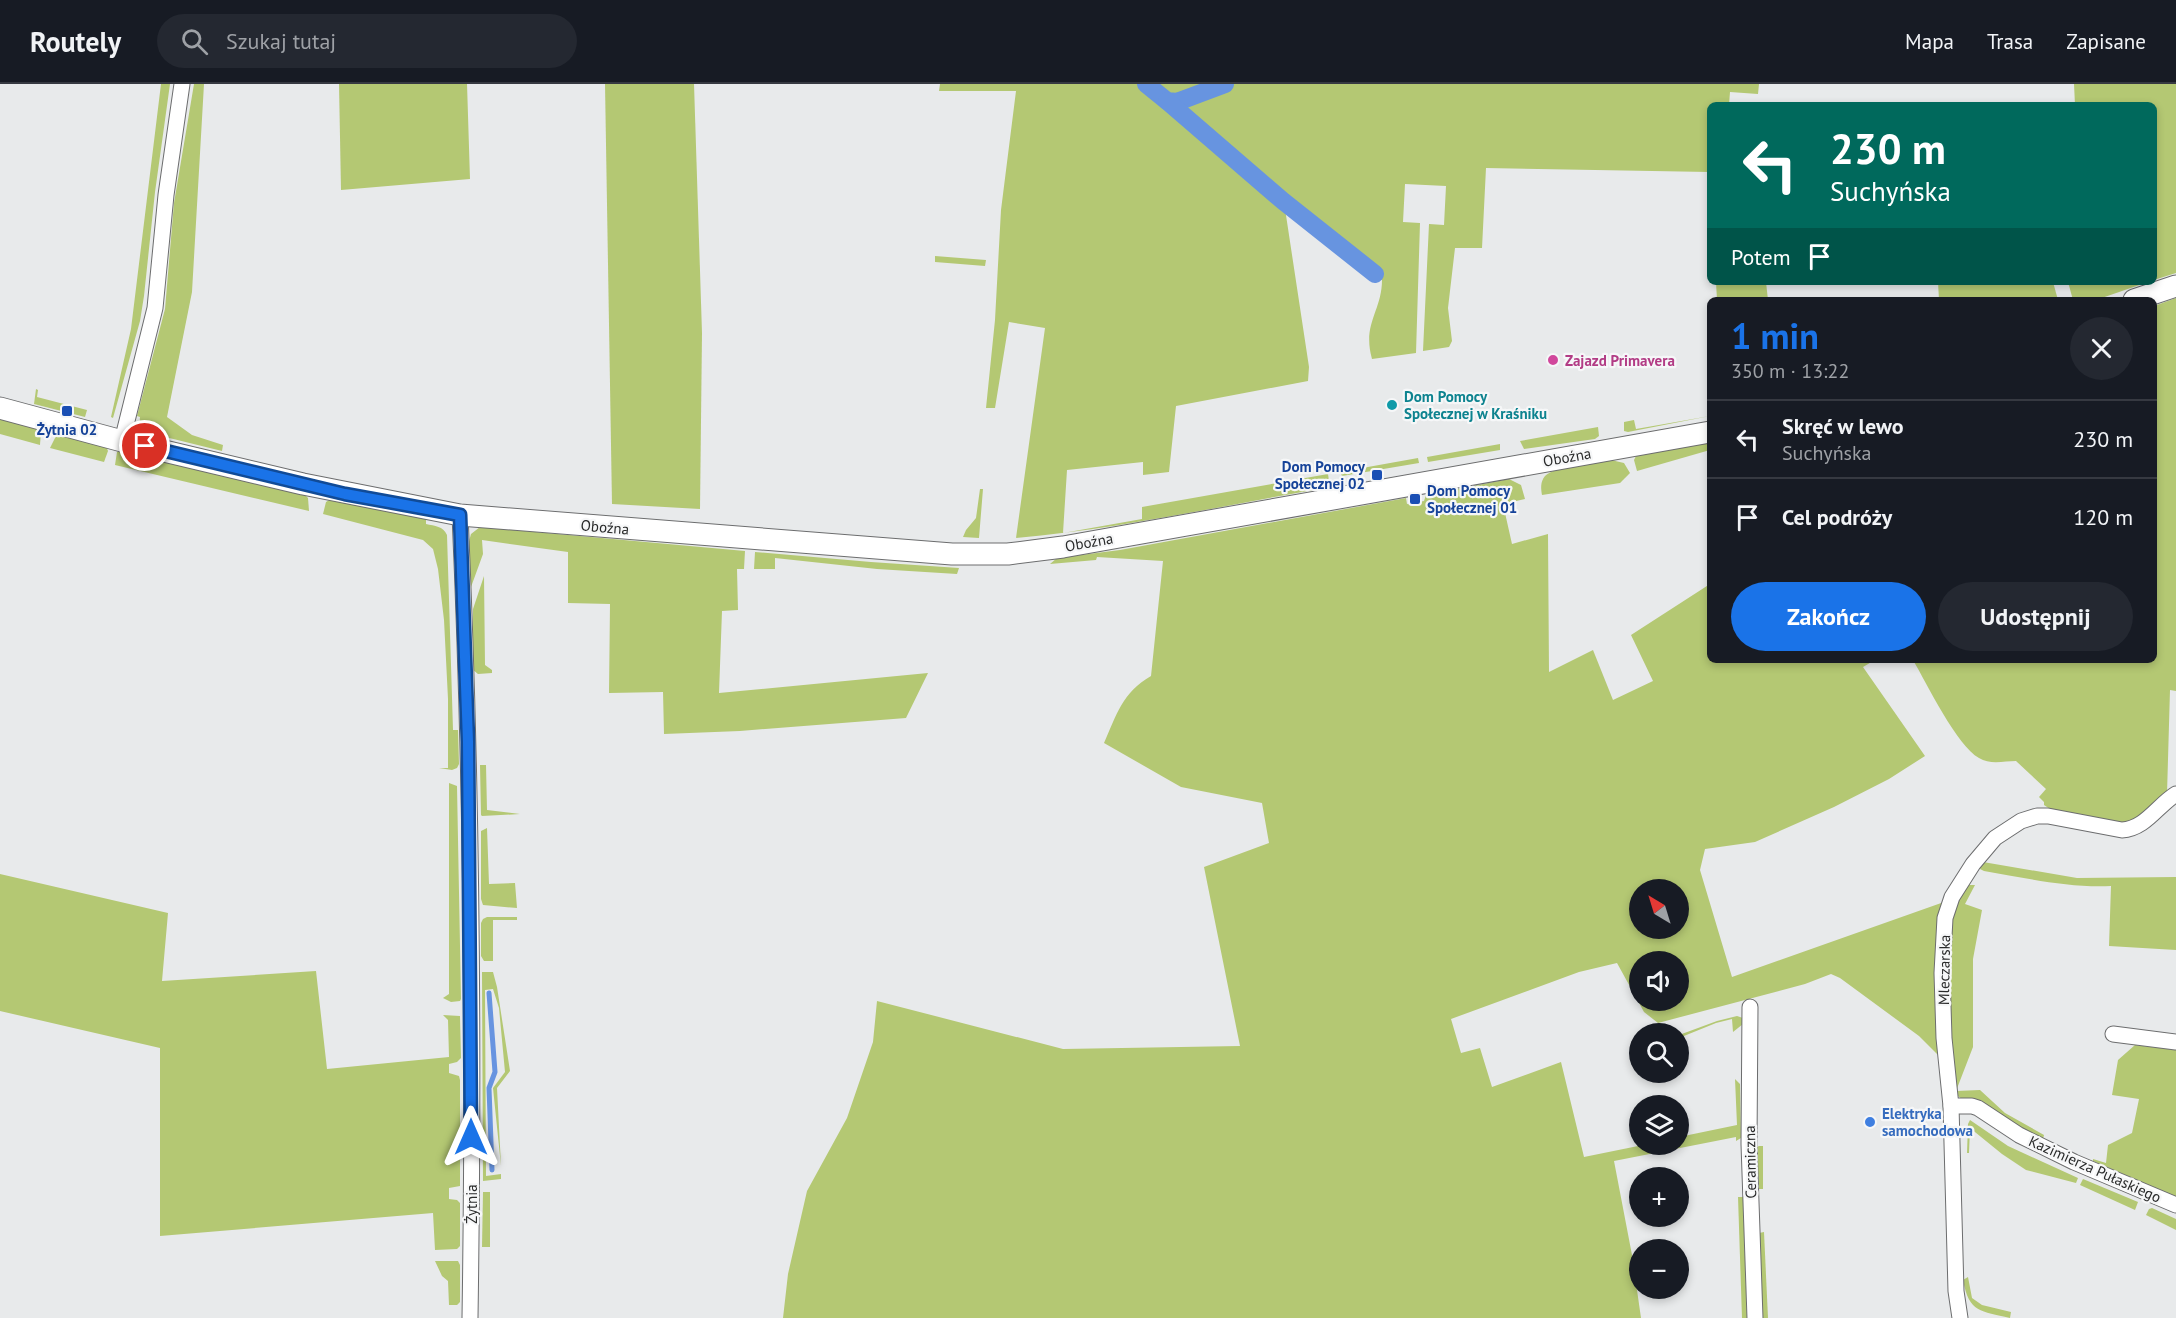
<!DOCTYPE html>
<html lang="pl">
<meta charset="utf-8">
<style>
:root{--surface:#171b24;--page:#242831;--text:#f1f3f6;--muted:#9ea1a6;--line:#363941;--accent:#1a73e8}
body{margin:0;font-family:"PT Sans",sans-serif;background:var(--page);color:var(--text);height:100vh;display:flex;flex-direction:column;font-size:22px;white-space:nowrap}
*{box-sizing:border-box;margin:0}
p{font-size:20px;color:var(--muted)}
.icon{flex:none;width:33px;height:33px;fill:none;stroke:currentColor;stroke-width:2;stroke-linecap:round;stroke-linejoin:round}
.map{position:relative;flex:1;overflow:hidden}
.sheet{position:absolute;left:1707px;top:213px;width:450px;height:366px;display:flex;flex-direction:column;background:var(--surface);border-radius:9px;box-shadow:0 3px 9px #0003}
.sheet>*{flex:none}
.hud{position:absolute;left:1707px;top:18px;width:450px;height:183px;border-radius:9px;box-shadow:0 3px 9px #0003;background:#00695c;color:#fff;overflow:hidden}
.needle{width:39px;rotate:322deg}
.fabs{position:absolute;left:1629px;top:795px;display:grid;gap:12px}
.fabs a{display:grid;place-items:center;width:60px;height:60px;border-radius:50%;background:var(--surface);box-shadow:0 3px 9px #0003;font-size:30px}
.pin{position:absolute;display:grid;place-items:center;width:51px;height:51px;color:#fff;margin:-26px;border:3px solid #fff;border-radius:50%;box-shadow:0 2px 6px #0007}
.me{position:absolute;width:66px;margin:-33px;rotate:0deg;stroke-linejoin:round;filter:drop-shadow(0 0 4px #0008)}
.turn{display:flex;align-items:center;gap:21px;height:126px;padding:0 24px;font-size:27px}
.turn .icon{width:78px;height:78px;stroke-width:2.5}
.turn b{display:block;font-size:42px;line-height:51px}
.then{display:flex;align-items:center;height:57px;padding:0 24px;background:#0003;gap:12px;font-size:22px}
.round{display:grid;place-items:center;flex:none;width:63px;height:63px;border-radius:32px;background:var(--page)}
.head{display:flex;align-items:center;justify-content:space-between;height:102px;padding:0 24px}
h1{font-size:36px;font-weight:700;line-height:45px;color:var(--accent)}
.button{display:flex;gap:12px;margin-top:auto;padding:12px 24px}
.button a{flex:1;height:69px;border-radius:36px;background:var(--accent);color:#fff;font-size:24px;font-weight:700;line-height:69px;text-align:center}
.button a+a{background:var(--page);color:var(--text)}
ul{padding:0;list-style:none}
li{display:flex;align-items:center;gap:18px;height:78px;padding:0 24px;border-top:2px solid var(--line)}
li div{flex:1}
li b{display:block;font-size:22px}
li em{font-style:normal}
header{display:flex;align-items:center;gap:36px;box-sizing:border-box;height:84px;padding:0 30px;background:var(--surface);border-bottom:2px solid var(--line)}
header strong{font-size:28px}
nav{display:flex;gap:33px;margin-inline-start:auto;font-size:21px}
.search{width:420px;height:54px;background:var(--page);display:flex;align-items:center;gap:15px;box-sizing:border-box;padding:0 21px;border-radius:33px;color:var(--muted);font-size:22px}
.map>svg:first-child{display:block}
</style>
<header>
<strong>Routely</strong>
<div class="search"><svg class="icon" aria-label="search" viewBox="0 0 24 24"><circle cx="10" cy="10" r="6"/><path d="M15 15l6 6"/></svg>Szukaj tutaj</div>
<nav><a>Mapa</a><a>Trasa</a><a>Zapisane</a></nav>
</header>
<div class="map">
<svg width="2176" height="1234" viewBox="0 0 2176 1234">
<rect width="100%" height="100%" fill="#e8eaeb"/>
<g fill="#b4c873" fill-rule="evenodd">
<polygon points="161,0 170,0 155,108 144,212 140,237 113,334 111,333 131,245"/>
<path d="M194 0H204L192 208 167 333 192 351 223 361 222 367 149 349C142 344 139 342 140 333L137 332 165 225 174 119Z"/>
<polygon points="339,0 467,0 470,95 341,106"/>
<polygon points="605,0 694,0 702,249 700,425 612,420"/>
<path d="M940 0H1759L1758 10 1730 8 1729 21H1710V93L1709 88 1486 84 1482 164H1455L1448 224 1452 257 1449 263 1423 267 1429 140 1444 141 1446 102 1405 100 1403 138 1420 139 1416 269 1372 275C1362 240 1382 227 1382 196L1284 118 1309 283 1308 297 1176 322 1169 388 1143 391V378L1067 386 1063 449 1142 435V423L1328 390 1329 397 1318 405C1218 423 1117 445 1016 454L1045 244 1009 238 995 324H986L995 236 1001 126 1016 7H939Z"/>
<polygon points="2074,0 2176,0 2176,189 2154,196 2154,21 2075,21"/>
<polygon points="935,172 986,176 985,182 935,178"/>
<polygon points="1716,198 1766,198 1768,216 1717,216"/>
<polygon points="1938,198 2053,198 2058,216 1939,216"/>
<polygon points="2068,198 2148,198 2096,216 2073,216"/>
<path d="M2176 214V607L2170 606 2167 710 2142 733 2125 741 2059 731 2044 721V718L2039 713 2046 705 2016 677C2004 677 1990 681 1979 674 1957 662 1927 600 1913 576H2154V222Z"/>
<polygon points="36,305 38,306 37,313 87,326 85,333 34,320"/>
<polygon points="1710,332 1628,348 1624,347 1624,338 1634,336 1636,345"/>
<polygon points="0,334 38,344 41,347 40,361 0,350"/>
<polygon points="1598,343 1599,352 1595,355 1524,365 1520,357"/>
<polygon points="57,350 106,362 108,367 104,378 50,364"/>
<polygon points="1710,358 1710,366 1637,387 1634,376 1636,372"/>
<polygon points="1500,360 1500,366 1428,378 1427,373"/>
<polygon points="121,367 304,410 308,414 309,427 115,381 117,368"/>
<polygon points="1418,374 1419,379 1342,392 1340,388"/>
<path d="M1611 376 1624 379 1630 389 1620 399 1542 411C1541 405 1540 398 1545 392 1555 382 1596 379 1611 376Z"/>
<path d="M1509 395 1521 401 1525 415 1503 420 1512 460 1548 450 1549 588 1593 566 1613 616 1653 597 1631 551 1710 500V576H1875L1863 583 1925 672 1889 695 1834 723 1755 758 1705 765 1700 786 1732 893 1944 818 1941 974 1919 952 1840 894 1831 890 1805 900 1658 939 1644 928 1617 879 1579 888 1451 935 1461 969 1480 964 1492 1003 1561 978 1584 1073 1643 1061 1678 1060 1679 1053 1737 1041 1735 995 1740 1000 1741 1054 1736 1057V1053L1614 1077 1632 1171 1641 1234H783L788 1190 807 1107 847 1034 873 958 877 917 1063 965 1240 962 1204 783 1269 759 1262 719 1181 703 1104 659C1117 630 1122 609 1151 592L1163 477 1097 473 1096 476 1050 480 1057 474 1120 466 1406 414 1407 420 1424 417 1426 411ZM1640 806H1678V844H1640ZM1640 878H1678V916H1640Z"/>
<polygon points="980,405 983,405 979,454 963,453 966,446 976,434"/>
<path d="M331 415 426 434V440C435 442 443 442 447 451L453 646H458L459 680 457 684 452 686 439 684H448V615L444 536 438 485 433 465 423 456 323 430 326 418Z"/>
<polygon points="480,443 745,467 744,485 737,485 738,526 722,527 719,609 928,589 906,634 740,647 664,650 663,608 609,609 610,520 568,519 568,468 482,456 483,470 471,503 468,461 471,450"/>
<polygon points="755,468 871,478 959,484 957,490 877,485 775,474 775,485 754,485"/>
<polygon points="484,492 485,581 492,586 492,589 478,590 472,585 473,525"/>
<polygon points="480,681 486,681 487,726 520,730 482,732 481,731"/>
<polygon points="449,699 457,702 461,915 460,917 451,918 443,914 449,910"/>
<polygon points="487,744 489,800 515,799 517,824 483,821 481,815 481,747"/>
<path d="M1983 778 2077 794 2176 793V866L2109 862 2111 802C2068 804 2026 794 1984 787L1980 785Z"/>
<polygon points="0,790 168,829 162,897 316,887 327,985 449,973 448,936 443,931 460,932 461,974 457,978 449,980 449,989 459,992 460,996 460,1102 449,1104 449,1115 457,1116 460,1119 460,1162 457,1165 435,1166 433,1129 160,1152 160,964 0,927"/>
<polygon points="1968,801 1975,801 1965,820 1982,826 1973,875 1973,963 1956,1007 1980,1006 2005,1029 2044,1051 2043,1055 2018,1044 1981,1017 1962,1015 1955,1010 1946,871 1953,831 1957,819"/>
<polygon points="487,833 517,833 517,836 493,836 493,877 484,877 481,872 481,839 483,835"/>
<polygon points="482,888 493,888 497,903 510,987 497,1004 501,1082 493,1004 505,988 499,924 493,905 485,906 486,1092 501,1090 501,1095 483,1097"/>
<polygon points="1737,932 1743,934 1743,940 1733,948 1732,935 1716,939 1679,954 1679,951 1717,937"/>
<polygon points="2135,961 2176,966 2176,1113 2093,1077 2093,1075 2106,1079 2108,1061 2132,1049 2139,1015 2112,1011 2118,976"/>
<polygon points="1970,1036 2008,1062 2078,1094 2076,1099 2026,1086 2002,1070 1970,1044 1969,1069 1967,1069 1968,1040"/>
<polygon points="1759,1062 1763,1062 1763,1105 1759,1105 1757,1063"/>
<polygon points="2083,1095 2138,1118 2135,1126 2080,1101"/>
<polygon points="483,1108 490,1108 490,1163 482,1163"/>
<polygon points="1738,1113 1743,1113 1747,1234 1742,1234"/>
<polygon points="2152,1124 2176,1135 2176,1146 2146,1131 2149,1125"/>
<polygon points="1764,1148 1768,1234 1762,1234 1759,1149"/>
<polygon points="435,1177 458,1177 460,1181 460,1218 457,1221 449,1221 448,1197 442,1192"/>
<path d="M1968 1193 1972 1214 1982 1221 2011 1228 2010 1234C1981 1227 1969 1229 1963 1196Z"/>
</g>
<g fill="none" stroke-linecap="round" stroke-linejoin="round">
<polyline stroke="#6794e0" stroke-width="5" points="489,909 495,988 489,1004 492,1086"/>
<g stroke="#6794e0" stroke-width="18">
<polyline points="1146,0 1167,17 1177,18 1225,0"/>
<polyline points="1167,17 1283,117 1375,190"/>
</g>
<defs>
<g id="street">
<polyline points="122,357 155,224 166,111 182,0"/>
<path d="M460 431C472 698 474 966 470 1234"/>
<polyline points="1750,923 1749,1060 1755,1234"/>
<polyline points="2113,950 2176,958"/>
<polyline points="1951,1022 1972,1022 1978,1024 2019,1051 2074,1078 2176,1121"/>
<path d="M1960 1234 1956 1207 1951 1022 1944 954 1942 889 1945 834 1952 813 1973 780 1995 754 2021 737 2037 732H2048L2122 746C2145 745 2158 721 2176 710"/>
</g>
<g id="secondary">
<polyline points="2134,216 2176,202"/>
<polyline points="0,324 122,357 303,400 460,431 952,470 1008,470 1063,463 1710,348"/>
</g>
</defs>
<use href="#street" stroke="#6c6d6e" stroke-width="17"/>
<use href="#secondary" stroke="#6c6d6e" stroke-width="23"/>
<use href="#street" stroke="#fff" stroke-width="15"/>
<use href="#secondary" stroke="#fff" stroke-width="21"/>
</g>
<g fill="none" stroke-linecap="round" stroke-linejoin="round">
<defs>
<polyline id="route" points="145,362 345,410 460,431 468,658 471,1053"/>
</defs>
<use href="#route" stroke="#114b97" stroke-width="15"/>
<use href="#route" stroke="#1a73e8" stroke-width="10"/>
</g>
<circle fill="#d1479c" stroke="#f6f7f8" stroke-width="2" cx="1553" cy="276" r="6"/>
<circle fill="#0f9aa8" stroke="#f6f7f8" stroke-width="2" cx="1392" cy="321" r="6"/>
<g fill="#1a4fb4" stroke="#f6f7f8" stroke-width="2">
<rect x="61" y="321" width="12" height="12" rx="3"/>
<rect x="1371" y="385" width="12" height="12" rx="3"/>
<rect x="1409" y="409" width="12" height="12" rx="3"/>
</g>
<circle fill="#3f7fe0" stroke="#f6f7f8" stroke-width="2" cx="1870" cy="1038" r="6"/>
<g text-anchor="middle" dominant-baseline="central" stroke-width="4.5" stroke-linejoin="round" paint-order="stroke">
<g font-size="15" font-weight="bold" fill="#b23c85" stroke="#f6f7f8" text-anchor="start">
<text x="1565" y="276">Zajazd Primavera</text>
</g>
<g font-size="15" font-weight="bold" fill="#0d838f" stroke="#f6f7f8" text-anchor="start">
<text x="1404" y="312">Dom Pomocy<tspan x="1404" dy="17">Społecznej w Kraśniku</tspan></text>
</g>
<g font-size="15" font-weight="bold" fill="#164399" stroke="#f6f7f8">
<text x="67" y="345">Żytnia 02</text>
<text x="1365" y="382" text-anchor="end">Dom Pomocy<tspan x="1365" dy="17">Społecznej 02</tspan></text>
<text x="1427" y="406" text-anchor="start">Dom Pomocy<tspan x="1427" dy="17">Społecznej 01</tspan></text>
</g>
<g font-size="15" fill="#292a2a" stroke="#f6f7f8">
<text transform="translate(1567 373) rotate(-10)">Oboźna</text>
<text transform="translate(605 443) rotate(5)">Oboźna</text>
<text transform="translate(1089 458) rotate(-10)">Oboźna</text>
<text transform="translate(1944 886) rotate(-89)">Mleczarska</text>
<text transform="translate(1750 1078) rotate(-91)">Ceramiczna</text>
<text transform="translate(2095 1085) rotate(24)">Kazimierza Pułaskiego</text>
<text transform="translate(471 1120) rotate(-90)">Żytnia</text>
</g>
<g font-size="15" font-weight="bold" fill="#366cbe" stroke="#f6f7f8" text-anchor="start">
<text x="1882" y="1029">Elektryka<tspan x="1882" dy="17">samochodowa</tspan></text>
</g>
</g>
</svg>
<div class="fabs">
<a><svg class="needle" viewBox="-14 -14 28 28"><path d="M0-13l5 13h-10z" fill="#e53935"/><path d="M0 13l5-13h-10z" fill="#9ea1a6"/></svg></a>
<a><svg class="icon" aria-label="sound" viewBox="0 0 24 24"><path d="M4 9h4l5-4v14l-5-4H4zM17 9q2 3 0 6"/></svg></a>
<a><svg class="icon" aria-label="search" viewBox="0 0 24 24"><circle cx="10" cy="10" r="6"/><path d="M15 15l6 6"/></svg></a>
<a><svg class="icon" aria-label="layers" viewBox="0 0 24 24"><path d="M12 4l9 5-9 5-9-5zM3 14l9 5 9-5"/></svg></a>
<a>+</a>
<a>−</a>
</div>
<div class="pin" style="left:145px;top:362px;background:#d93025"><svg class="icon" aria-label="arrive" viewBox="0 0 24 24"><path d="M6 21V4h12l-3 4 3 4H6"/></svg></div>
<svg class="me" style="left:471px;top:1053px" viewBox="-20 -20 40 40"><path d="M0-17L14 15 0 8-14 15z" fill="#1a73e8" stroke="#fff" stroke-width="4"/></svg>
<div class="hud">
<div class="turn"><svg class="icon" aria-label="left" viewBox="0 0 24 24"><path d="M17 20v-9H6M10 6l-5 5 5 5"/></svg><div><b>230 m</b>Suchyńska</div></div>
<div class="then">Potem<svg class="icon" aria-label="arrive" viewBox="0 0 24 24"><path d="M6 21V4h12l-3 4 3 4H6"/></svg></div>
</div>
<section class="sheet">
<div class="head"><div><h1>1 min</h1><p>350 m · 13:22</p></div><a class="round"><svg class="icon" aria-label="close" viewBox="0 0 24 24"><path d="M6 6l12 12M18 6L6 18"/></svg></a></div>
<ul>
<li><svg class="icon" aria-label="left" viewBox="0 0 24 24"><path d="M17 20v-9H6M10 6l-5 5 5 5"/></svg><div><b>Skręć w lewo</b><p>Suchyńska</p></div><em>230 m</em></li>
<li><svg class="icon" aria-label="arrive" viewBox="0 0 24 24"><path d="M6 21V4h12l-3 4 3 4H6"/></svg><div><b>Cel podróży</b></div><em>120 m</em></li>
</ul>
<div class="button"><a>Zakończ</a><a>Udostępnij</a></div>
</section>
</div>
